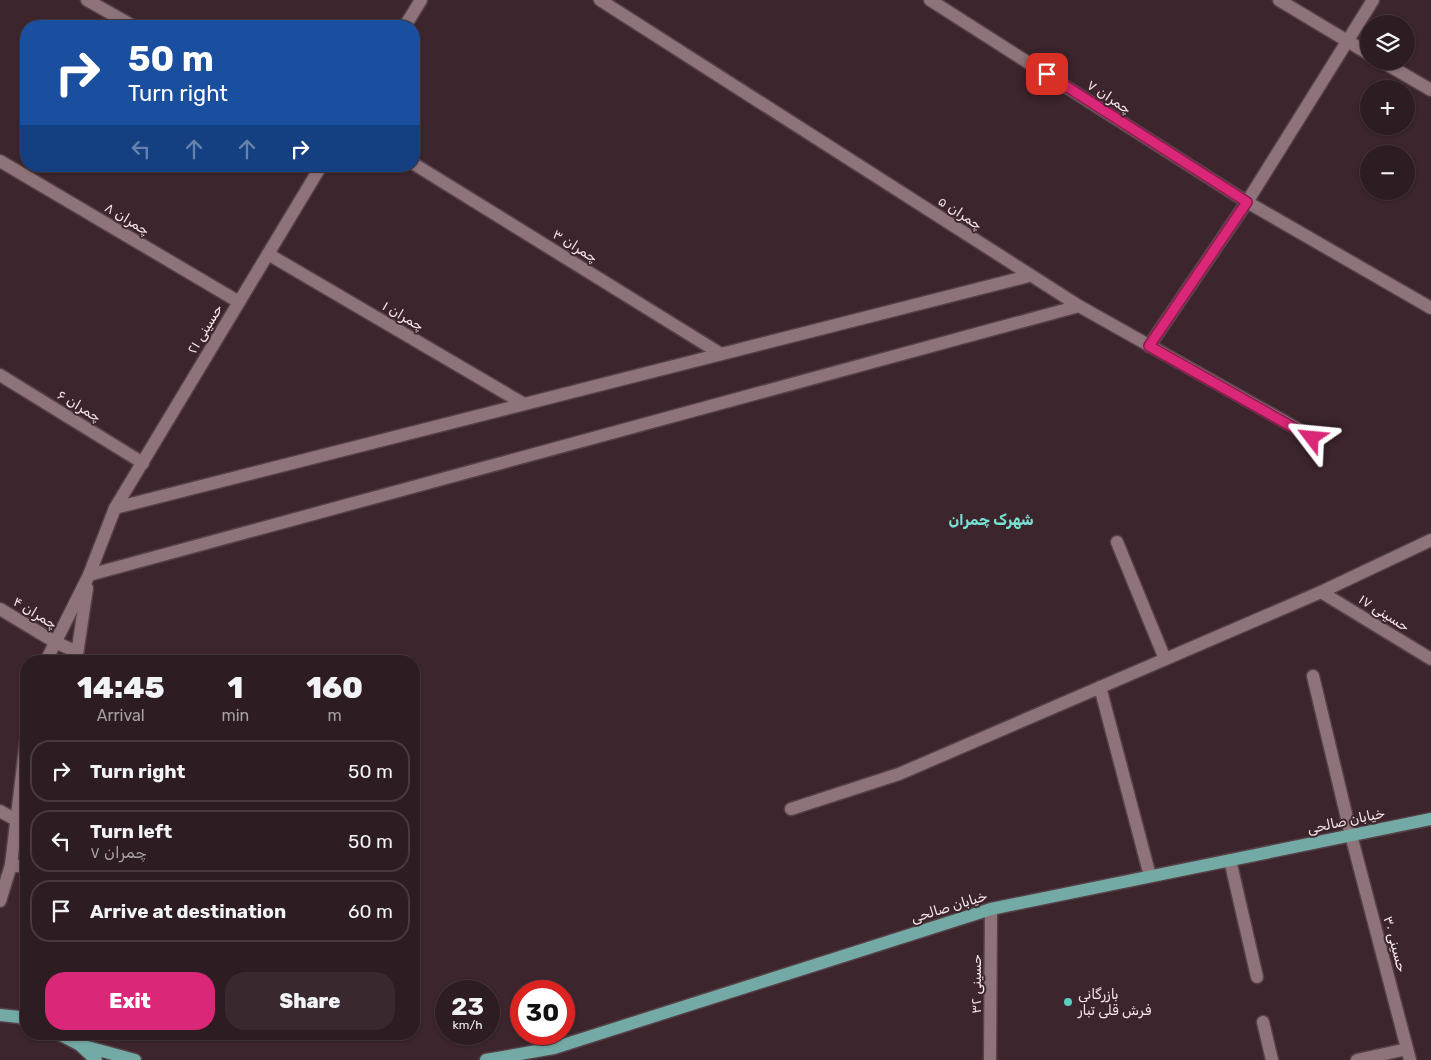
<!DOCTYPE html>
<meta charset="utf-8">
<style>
:root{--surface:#2d1c21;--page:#39292e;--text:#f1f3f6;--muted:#a7a1a5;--line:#483a3f;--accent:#db2777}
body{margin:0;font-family:Rubik,"Noto Naskh Arabic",sans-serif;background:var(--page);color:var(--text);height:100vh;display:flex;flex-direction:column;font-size:19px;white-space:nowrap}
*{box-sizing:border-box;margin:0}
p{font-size:16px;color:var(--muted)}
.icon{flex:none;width:28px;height:28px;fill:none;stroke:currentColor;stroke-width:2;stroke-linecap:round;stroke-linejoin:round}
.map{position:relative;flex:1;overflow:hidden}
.side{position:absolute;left:20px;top:655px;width:400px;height:385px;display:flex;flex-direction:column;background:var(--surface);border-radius:20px;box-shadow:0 1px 4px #0004,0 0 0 1px var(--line)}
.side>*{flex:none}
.guide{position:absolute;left:20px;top:20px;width:400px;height:152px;border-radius:20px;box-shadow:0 1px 4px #0004,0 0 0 1px var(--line);background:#1a4fa0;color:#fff;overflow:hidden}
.tools{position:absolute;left:1360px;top:15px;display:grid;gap:10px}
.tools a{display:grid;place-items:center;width:55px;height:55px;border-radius:50%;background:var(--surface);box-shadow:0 1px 4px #0004,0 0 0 1px var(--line);font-size:25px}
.speed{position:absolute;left:435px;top:980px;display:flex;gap:10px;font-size:25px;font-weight:700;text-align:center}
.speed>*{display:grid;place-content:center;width:65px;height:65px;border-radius:50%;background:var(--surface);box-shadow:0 1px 4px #0004,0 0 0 1px var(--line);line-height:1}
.speed small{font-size:12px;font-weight:400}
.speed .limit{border:8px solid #d22;background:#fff;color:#111}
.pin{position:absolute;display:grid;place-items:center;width:42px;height:42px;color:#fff;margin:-21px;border-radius:10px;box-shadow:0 2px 8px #0006}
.me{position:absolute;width:55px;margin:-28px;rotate:299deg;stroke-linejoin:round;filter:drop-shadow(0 0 4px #0008)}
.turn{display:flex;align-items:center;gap:18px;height:105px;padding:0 25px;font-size:22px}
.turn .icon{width:65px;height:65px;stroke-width:2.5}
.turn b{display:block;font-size:35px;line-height:42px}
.lanes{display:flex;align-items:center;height:48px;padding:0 25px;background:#0003;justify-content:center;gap:25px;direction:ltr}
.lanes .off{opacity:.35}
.eta{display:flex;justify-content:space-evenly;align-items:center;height:85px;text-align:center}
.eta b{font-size:30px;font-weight:800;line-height:35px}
.action{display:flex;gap:10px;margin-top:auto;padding:10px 25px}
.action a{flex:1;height:58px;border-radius:20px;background:var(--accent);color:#fff;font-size:20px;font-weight:800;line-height:58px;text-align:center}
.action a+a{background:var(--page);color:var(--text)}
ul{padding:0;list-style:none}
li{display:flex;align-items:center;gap:15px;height:62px;margin:0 10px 8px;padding:0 15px;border:2px solid var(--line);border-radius:20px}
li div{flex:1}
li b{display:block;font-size:19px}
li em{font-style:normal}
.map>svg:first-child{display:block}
</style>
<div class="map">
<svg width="1431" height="1060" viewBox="0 0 1431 1060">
<rect width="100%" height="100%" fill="#3c252c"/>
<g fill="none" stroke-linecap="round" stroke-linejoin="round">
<defs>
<g id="minor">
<polyline points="87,0 133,26"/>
<polyline points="600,0 1079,306 1312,437"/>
<polyline points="930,0 1247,202 1431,308"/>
<polyline points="1279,0 1369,54"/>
<polyline points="405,26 421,0"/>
<polyline points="1381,61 1431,90"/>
<polyline points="0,161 239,302"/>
<polyline points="414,164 721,354"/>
<polyline points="268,254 524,404"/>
<polyline points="1149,346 1247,202 1373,0"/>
<polyline points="0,375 143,463"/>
<polyline points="115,508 1029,276"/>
<polyline points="1117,542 1165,659"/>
<polyline points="89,575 1079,306"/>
<polyline points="1321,592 1431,659"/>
<polyline points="0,609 55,642 77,652"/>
<polyline points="46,661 89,575 115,508 321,166"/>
<polyline points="76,661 87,588"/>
<polyline points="1313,676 1351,835 1410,1060"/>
<polyline points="1100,687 1150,876"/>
<polyline points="791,809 899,774 1321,592 1431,540"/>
<polyline points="0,811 16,820"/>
<polyline points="1230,860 1257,977"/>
<polyline points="11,865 26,867"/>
<polyline points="0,901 11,865 26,741"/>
<polyline points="1263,1022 1272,1060"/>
<polyline points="990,1060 991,909"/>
<polyline points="1357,1060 1407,1049"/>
</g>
<g id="major">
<polyline points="0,1015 19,1017 26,1020"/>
<polyline points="59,1034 80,1045 96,1060"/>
<polyline points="80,1045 135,1060"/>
<polyline points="486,1060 554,1048 991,909 1431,819"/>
</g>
</defs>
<use href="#minor" stroke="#554147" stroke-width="15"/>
<use href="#major" stroke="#554147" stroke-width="15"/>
<use href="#minor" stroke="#8f737b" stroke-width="12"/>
<use href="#major" stroke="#74aaa5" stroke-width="12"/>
</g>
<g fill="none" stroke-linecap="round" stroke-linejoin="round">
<defs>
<polyline id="route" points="1047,74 1247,202 1149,346 1312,438"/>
</defs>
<use href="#route" stroke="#8e194d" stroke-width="12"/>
<use href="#route" stroke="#db2777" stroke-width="9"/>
</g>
<circle fill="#59cebf" stroke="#3c252c" stroke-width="2" cx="1068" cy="1002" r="5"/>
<g text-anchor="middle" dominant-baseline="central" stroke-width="4" stroke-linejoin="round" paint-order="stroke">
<g font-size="14" fill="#f6e6ea" stroke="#3c252c">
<text transform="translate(1109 97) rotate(33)">چمران ۷</text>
<text transform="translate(960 213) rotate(33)">چمران ۵</text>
<text transform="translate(127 219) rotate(31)">چمران ۸</text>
<text transform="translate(575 246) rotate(32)">چمران ۳</text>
<text transform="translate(403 316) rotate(30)">چمران ۱</text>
<text transform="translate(205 329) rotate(-59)">حسینی ۲۱</text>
<text transform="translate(79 406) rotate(31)">چمران ۶</text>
<text transform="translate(35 613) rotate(31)">چمران ۴</text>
<text transform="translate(1384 613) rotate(32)">حسینی ۱۷</text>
<text transform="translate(1346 821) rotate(-12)">خيابان صالحی</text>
<text transform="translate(949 907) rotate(-17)">خيابان صالحی</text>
<text transform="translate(1395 944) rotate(75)">حسینی ۳۰</text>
<text transform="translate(976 984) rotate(-90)">حسینی ۳۲</text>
</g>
<g font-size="14" fill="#f6e6ea" stroke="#3c252c" text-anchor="start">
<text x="1078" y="994">بازرگانی<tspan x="1078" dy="16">فرش قلی تبار</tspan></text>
</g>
<g font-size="15" font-weight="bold" fill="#78e0d2" stroke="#3c252c">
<text x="991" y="520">شهرک چمران</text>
</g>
</g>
</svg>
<div class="tools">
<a><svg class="icon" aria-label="layers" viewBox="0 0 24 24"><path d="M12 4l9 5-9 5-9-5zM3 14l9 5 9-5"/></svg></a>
<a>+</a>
<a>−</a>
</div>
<div class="speed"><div>23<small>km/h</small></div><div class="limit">30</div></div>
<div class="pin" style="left:1047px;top:74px;background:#d93025"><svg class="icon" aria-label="arrive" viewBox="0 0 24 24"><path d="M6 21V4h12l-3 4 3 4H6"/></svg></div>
<svg class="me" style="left:1312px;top:438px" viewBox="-20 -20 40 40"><path d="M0-17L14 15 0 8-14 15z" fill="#db2777" stroke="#fff" stroke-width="4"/></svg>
<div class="guide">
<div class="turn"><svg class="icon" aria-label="right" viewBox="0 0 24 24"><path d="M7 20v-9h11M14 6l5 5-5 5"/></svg><div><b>50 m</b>Turn right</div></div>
<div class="lanes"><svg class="icon off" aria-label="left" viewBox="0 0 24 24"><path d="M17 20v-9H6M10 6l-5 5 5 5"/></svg><svg class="icon off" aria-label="ahead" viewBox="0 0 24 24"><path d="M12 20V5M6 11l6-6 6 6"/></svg><svg class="icon off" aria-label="ahead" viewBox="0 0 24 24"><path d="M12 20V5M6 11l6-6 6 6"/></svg><svg class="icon" aria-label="right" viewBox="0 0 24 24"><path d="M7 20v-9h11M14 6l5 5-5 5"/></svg></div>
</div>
<section class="side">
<div class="eta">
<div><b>14:45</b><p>Arrival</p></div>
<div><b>1</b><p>min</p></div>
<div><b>160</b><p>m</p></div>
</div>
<ul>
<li><svg class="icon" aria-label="right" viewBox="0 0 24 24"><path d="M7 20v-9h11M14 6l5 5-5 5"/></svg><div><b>Turn right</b></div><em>50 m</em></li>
<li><svg class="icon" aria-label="left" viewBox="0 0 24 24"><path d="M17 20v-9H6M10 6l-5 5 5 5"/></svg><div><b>Turn left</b><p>چمران ۷</p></div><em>50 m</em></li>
<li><svg class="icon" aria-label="arrive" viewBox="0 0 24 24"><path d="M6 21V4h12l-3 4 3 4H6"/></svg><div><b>Arrive at destination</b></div><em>60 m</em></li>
</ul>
<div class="action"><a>Exit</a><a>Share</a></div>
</section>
</div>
